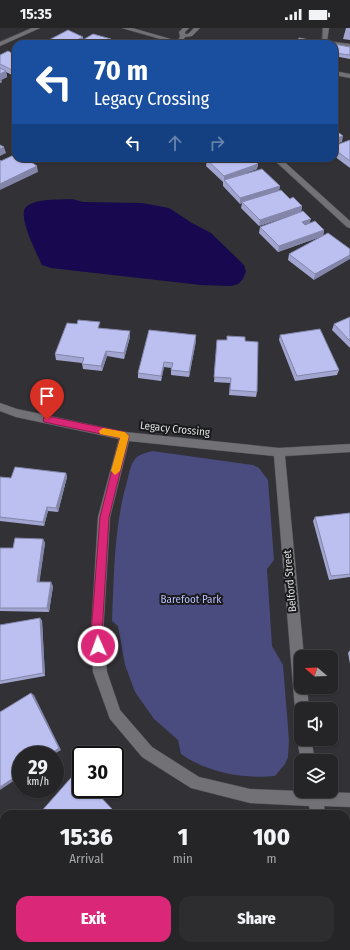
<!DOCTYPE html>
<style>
:root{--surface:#252528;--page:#2d2d30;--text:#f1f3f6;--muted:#a3a5a8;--line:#424245;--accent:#db2777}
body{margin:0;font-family:"Fira Sans Condensed",sans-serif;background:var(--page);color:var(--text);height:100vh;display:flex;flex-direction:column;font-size:15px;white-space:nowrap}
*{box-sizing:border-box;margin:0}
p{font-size:13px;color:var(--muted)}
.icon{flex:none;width:22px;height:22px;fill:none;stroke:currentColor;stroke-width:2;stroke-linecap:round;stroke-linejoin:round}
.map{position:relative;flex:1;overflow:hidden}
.panel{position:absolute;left:0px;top:782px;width:350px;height:140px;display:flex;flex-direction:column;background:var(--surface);border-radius:12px 12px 0 0;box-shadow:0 1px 3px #0004,0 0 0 1px var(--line)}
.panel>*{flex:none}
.hud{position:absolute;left:12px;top:12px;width:326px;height:122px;border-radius:12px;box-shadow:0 1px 3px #0004,0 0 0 1px var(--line);background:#1a4fa0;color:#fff;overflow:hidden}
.needle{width:26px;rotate:289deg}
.tools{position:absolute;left:294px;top:622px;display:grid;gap:8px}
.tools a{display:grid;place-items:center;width:44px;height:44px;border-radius:8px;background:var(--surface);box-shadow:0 1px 3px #0004,0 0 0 1px var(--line);font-size:20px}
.speed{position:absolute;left:12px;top:718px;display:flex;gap:8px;font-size:20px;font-weight:700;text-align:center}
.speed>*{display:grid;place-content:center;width:52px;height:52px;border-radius:50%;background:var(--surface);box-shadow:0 1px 3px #0004,0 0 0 1px var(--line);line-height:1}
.speed small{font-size:10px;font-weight:400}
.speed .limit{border:2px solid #111;border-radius:6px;background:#fff;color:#111}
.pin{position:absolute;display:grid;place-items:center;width:34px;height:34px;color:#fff;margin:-41px -17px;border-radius:50% 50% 50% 0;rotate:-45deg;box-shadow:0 0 4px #0007}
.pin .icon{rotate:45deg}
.me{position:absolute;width:44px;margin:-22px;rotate:358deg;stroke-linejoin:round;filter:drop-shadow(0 0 3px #0008)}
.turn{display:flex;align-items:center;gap:14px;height:84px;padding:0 16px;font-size:18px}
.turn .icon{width:52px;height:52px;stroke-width:2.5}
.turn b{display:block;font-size:28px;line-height:34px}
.lanes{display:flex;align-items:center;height:38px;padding:0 16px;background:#0003;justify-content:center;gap:20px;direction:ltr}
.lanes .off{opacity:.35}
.eta{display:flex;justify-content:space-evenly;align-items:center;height:68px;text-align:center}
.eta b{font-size:24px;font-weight:800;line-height:28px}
.primary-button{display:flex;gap:8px;margin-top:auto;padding:8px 16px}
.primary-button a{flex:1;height:46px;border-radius:12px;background:var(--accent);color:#fff;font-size:16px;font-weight:800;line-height:46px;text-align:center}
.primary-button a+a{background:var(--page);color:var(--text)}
.status{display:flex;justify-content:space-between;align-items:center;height:28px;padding:0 20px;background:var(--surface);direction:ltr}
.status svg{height:11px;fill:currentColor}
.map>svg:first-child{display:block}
</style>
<div class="status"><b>15:35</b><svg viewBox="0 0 49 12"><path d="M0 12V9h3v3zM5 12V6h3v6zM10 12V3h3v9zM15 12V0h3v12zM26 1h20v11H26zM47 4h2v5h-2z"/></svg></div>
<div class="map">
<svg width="350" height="922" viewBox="0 0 350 922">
<rect width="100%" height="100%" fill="#313136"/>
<path fill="#4a4b7e" d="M152 423 253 437 259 440 268 452 274 532 267 541 272 618 283 637 289 712 288 729 285 736 275 748C243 751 208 745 181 726L178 712 154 691 135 664 125 637 118 598 112 593C114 546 114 496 128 450 129 444 131 436 135 431 139 426 146 425 152 423Z"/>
<path fill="#17084f" d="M72 171 83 174 142 175 169 180 192 195 211 205 244 237 246 243 243 251 238 256 231 258 201 257 51 240 42 237C37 226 17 188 26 179 36 170 60 172 72 171Z"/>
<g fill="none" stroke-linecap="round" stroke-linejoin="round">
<defs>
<g id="service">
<polygon points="183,0 189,0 185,4 185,6 188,6 194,0 200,0 192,8 185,9 181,16 177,16 180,8 179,4"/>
<polygon points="323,0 329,0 327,13 350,16 350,20 322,15"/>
</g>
<g id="minor">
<polygon points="32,0 40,0 0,18 0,14"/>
<polygon points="272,130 280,130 350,193 350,200 347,199"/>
<polygon points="0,375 17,381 125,404 279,420 350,416 350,424 285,428 304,629 301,629 301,659 307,659 309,681 301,681 301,687 297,686 295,681 274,428 129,413 110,489 103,606 107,644 120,682 152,719 199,749 250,761 350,765 350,779 324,778 325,786 311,786 309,778 250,775 191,760 142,729 110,691 93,644 91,606 98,489 119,411 16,389 0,383"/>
<polygon points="301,705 301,711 311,711 315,733 301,733 297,711"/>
<polygon points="346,869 350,871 350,895 346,893"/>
</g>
<g id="tertiary">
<polygon points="122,0 132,0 188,16 178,16"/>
<polygon points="334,43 350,46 350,50 334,47"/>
</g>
</defs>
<use href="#service" stroke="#505054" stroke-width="1"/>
<use href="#minor" stroke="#505054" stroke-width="1"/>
<use href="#tertiary" stroke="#505054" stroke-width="1"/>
<use href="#service" fill="#717176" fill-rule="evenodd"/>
<use href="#minor" fill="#717176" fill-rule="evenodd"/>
<use href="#tertiary" fill="#717176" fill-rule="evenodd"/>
</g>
<g fill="#a1a5cf">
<polygon points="346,0 350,0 350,12 343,11"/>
<polygon points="83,12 111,14 122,16 48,16 47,13"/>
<polygon points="334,16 350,19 350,31 334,28"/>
<polygon points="0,27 16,27 16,49 6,44 7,49 1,52 2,54 0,55"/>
<polygon points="350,112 350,140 334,128 334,118"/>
<polygon points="207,132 258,136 257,141 246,145 280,158 279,162 290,171 302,178 301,184 259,198 241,180 242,175 240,176 223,158 223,154 206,138"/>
<polygon points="310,195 324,202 323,208 278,224 259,205 260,199"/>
<polygon points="328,205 314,252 288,232 289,226"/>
<polygon points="350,289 350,320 332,302 334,296"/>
<polygon points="101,300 130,309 124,331 107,328 102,343 83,341 82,335 56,332 55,326"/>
<polygon points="280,307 339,342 337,347 295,353 279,312"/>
<polygon points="217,312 245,313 257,364 256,369 229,367 230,355 214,354"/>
<polygon points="196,313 189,349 171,347 171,340 164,339 161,353 138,350 138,345"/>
<polygon points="66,445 67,449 58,484 48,483 44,498 0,493 0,449 11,450"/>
<polygon points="350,485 350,549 329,552 313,493 315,489"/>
<polygon points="43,511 45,515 39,554 53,558 49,584 0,583 0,520 13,520"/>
<polygon points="40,590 42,593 45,648 0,656 0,597"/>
<polygon points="350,622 350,636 348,625"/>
</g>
<g fill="#8386a9">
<polygon points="83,9 84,14 80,16 69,16"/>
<polygon points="111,11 112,16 102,16"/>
<polygon points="6,43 7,49 1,52 2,54 0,55 0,46"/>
<polygon points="343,108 342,114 334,117 334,111"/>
<polygon points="4,119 6,125 0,128 0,121"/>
<polygon points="258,136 257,141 225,153 224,152 224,148"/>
<polygon points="37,138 38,144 0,162 0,156"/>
<polygon points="280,158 279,163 242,174 242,175 240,176 240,170"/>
<polygon points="302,178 301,184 259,198 260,192"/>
<polygon points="311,191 309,197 301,200 302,194"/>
<polygon points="324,202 323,208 278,224 279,218"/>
<polygon points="350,227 350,231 314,252 315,246"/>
<polygon points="130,303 130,309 124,331 124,325"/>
<polygon points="196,307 196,313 189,349 189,344"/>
<polygon points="106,323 107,328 102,343 101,338"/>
<polygon points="164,334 164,339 161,353 161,348"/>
<polygon points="66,445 67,449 58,484 56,480"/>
<polygon points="47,479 48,483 44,498 43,494"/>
<polygon points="43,511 45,515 39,558 37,554"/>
<polygon points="51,554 53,558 49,584 47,580"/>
<polygon points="40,590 42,593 45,648 43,645"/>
<polygon points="31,665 34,667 61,722 53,727 49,727"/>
<polygon points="21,745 21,748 0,762 0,759"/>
<polygon points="93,761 114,783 111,786 109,786"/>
</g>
<g fill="#bbc0f1" stroke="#8386a9">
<polygon points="68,2 83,9 69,16 61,16 59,15 55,16 47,13"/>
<polygon points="93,6 111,11 102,16 76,16"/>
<polygon points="299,10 332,16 296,16"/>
<polygon points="114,12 122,15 120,16 108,16"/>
<polygon points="334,16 350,19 350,27 334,25"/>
<polygon points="8,23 16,27 16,44 0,36 0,27"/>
<polygon points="0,40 6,43 0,46"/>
<polygon points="334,101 343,108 334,111"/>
<polygon points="350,112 350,133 334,121 334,118"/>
<polygon points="0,117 4,119 0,121"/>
<polygon points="16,126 16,130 29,130 28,132 37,138 0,156 0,132 1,133"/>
<polygon points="213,130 251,130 258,136 224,148 207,132"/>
<polygon points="262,141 280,158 240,170 224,152"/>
<polygon points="281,162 290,171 293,169 302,178 260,192 242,174"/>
<polygon points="303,183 311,191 302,194 305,197 315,193 324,202 279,218 260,199"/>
<polygon points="328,205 350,221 350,227 315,246 289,226"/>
<polygon points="350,289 350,313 334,296"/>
<polygon points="78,292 100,294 98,300 130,303 124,325 106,323 101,338 82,336 84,330 55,326 67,295 77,296"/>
<polygon points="320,301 339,342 297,348 280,307"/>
<polygon points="149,302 196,307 189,344 171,342 173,335 164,334 161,348 138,345"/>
<polygon points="227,308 245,309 245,313 258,314 257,364 230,362 231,350 214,349 217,312 227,312"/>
<polygon points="15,439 66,445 56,480 47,479 43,494 0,489 0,449 11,450"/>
<polygon points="350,485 350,546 331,548 315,489"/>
<polygon points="15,510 43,511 37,554 51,554 47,580 0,580 0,520 13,520"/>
<polygon points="40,590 43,645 0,653 0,597"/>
<polygon points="31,665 59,720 49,727 21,727 21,745 0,759 0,684"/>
<polygon points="77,743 81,747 81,761 93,761 113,782 109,786 39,786"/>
<polygon points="78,918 142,918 140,922 76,922"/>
<rect x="212" y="918" width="59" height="4"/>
</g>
<polygon fill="#db2777" stroke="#8e194d" points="47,388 125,404 129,408 109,489 102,606 103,618 102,622 98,624 94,622 91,606 100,489 120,410 44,394 43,392 44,389"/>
<polygon fill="#f59e0b" points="103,400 125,404 129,408 120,443 115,447 111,443 120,410 100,406 99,403"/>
<g text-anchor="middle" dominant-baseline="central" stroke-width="4" stroke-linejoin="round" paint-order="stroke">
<g font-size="11" fill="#dedee1" stroke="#191a1b">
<text transform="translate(175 401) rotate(6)">Legacy Crossing</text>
<text transform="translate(290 553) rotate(-95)">Belford Street</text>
</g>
<g font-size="11" fill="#b9befd" stroke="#191a1b">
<text x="191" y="571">Barefoot Park</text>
</g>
</g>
</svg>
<div class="tools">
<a><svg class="needle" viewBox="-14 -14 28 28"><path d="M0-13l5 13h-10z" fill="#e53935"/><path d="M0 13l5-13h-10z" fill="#a3a5a8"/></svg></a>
<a><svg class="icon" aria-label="sound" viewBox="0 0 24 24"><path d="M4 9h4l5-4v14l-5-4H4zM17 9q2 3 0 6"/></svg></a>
<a><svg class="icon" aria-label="layers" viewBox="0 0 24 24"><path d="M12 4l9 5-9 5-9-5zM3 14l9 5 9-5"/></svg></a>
</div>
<div class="speed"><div>29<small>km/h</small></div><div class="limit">30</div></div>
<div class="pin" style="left:47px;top:392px;background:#d93025"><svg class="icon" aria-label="arrive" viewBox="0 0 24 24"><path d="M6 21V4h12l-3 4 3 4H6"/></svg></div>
<svg class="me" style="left:98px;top:618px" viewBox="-20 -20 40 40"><circle r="17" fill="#db2777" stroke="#fff" stroke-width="3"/><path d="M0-11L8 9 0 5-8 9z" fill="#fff"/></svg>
<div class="hud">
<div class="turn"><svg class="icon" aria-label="left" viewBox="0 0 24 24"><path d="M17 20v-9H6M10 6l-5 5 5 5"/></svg><div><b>70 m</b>Legacy Crossing</div></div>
<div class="lanes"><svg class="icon" aria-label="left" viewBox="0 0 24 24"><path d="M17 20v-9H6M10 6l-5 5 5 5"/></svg><svg class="icon off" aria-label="ahead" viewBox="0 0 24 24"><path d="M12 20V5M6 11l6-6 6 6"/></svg><svg class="icon off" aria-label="right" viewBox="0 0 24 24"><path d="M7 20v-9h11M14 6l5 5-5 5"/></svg></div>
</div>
<section class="panel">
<div class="eta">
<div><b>15:36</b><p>Arrival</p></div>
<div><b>1</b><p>min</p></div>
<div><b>100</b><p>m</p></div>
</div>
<div class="primary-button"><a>Exit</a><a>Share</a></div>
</section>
</div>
